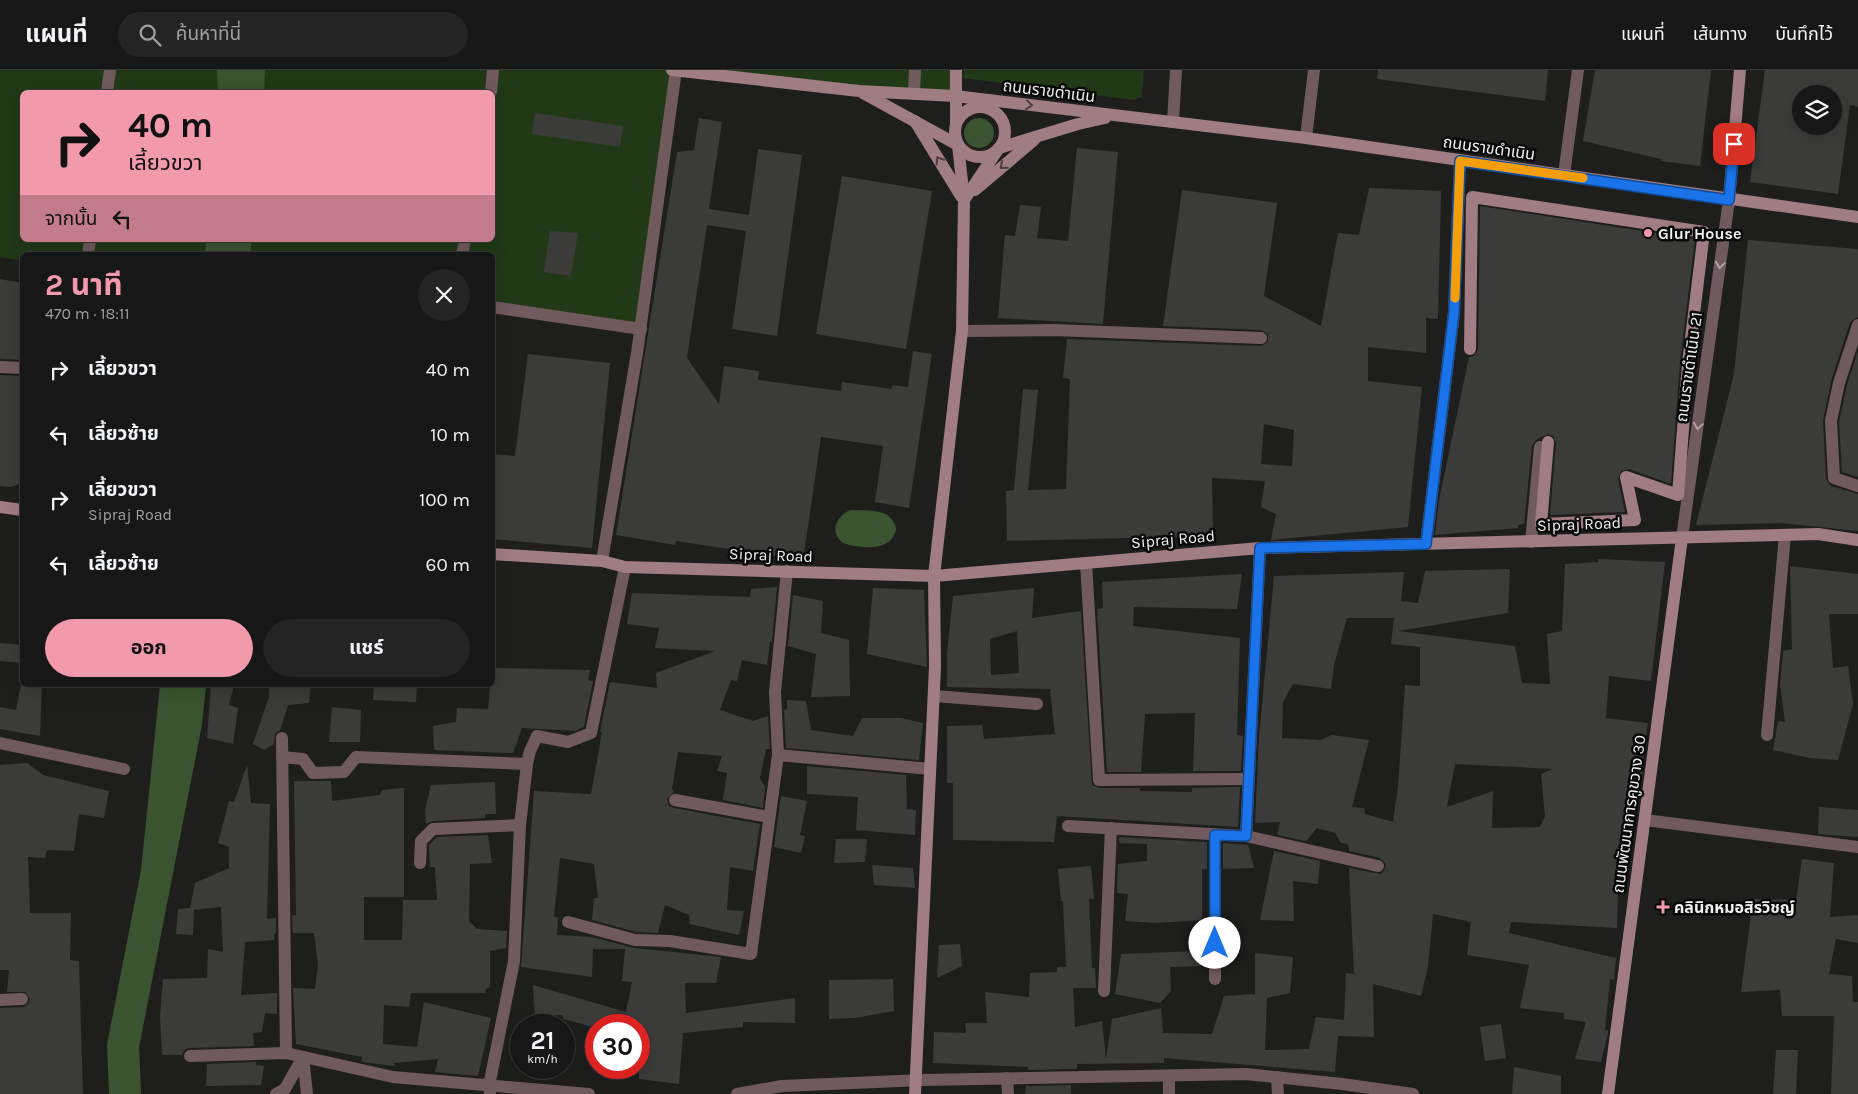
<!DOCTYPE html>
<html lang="th">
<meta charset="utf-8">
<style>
:root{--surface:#161716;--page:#232423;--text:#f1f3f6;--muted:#9e9fa1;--line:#353635;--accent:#f29aac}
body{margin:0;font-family:Karla,"Noto Sans Thai",sans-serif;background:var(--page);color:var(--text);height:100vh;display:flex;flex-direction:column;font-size:19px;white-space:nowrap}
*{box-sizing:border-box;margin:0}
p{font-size:16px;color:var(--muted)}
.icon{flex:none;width:28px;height:28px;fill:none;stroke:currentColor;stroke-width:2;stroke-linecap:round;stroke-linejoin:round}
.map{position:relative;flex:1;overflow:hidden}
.sheet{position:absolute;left:20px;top:182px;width:475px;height:435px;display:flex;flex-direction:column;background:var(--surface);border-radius:8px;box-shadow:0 5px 20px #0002,0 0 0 1px var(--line)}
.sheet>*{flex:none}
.top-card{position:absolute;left:20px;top:20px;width:475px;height:152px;border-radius:8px;box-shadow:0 5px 20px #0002,0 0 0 1px var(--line);background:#f29aac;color:#111;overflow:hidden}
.fabs{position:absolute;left:1792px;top:15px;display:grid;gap:10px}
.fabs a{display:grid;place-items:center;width:50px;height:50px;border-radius:50%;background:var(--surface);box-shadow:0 5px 20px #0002,0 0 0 1px var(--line);font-size:25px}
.speed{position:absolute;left:510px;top:944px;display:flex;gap:10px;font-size:25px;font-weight:700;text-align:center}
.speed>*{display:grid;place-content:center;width:65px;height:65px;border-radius:50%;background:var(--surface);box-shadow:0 5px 20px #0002,0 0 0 1px var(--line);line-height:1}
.speed small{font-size:12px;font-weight:400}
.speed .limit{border:8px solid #d22;background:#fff;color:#111}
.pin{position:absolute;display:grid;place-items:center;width:42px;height:42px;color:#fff;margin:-21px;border-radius:10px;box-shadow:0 2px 8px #0006}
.me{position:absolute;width:55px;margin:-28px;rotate:0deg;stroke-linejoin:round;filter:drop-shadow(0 0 4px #0008)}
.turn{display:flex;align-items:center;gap:18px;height:105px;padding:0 25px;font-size:22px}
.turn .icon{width:65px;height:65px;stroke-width:2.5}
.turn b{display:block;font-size:35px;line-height:42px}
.then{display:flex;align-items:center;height:48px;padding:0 25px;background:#0003;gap:10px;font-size:19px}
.round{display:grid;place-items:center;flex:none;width:52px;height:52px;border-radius:26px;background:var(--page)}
.summary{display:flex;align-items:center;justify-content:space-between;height:85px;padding:0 25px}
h1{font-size:30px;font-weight:700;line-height:38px;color:var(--accent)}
.cta{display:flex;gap:10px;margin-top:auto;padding:10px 25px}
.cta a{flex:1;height:58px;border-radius:30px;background:var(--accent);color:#111;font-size:20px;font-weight:700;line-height:58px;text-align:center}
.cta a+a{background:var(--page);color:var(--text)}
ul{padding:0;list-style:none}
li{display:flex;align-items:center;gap:15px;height:65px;padding:0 25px}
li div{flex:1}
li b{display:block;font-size:19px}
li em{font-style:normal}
header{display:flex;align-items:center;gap:30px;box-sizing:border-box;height:70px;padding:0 25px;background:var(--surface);border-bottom:1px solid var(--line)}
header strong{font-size:24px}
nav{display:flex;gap:28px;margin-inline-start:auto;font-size:18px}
.search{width:350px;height:45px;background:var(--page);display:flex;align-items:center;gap:12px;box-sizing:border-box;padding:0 18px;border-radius:28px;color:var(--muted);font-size:19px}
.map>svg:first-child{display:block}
</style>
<header>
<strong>แผนที่</strong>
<div class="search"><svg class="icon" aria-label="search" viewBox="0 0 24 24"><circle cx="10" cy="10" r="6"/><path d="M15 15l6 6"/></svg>ค้นหาที่นี่</div>
<nav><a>แผนที่</a><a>เส้นทาง</a><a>บันทึกไว้</a></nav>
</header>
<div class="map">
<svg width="1858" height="1024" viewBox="0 0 1858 1024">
<rect width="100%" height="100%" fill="#1e1f1d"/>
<g fill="#213916" fill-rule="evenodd">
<path d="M0 0H956L955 26 676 1 641 259 493 237 492 185H22V191L0 187ZM22 22H492V170H22Z"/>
<polygon points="964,0 1144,0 1142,27 1134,30 963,8"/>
</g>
<g fill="#39542f">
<polygon points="217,0 265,0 264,22 218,22"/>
<circle cx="979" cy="63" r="15"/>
<polygon points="206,170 252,170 250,185 205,185"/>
<path d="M850 440C867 441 892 437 896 459 892 482 861 479 843 473 829 462 836 447 850 440Z"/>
<polygon points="160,615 191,615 186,653 123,976"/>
</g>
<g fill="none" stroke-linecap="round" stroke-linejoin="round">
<polyline stroke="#39542f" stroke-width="32" points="125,1024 123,976 186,653 190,615"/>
</g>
<g fill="#3b3c3a" fill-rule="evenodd">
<polygon points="1378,0 1548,0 1545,31 1377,9"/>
<polygon points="1595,0 1711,0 1700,96 1661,91 1661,89 1583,71"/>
<path d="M1765 0H1858V37L1850 35 1838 124 1750 112ZM1801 24H1834V56H1801Z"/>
<polygon points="535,43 623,56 620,77 532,64"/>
<polygon points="699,48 722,52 709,139 749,145 758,79 802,85 777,266 732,259 746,161 707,155 687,288 719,334 724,296 759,301 758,310 841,321 842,312 892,319 892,315 908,317 913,281 932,284 909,438 875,432 883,376 821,367 803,490 676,471 675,475 616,465 677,82 694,80"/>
<polygon points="1077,78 1118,82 1103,254 998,248 1005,165 1015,166 1020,135 1041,137 1037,168 1068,171"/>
<polygon points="842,106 932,121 906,279 816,264"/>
<path d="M1369 118 1441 121 1438 249 1426 248V283L1368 277V311L1422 317 1408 457 1271 470 1276 444 1261 437 1265 411 1212 408 1213 466 1007 471 1006 421 1014 420 1023 319 1038 320 1028 420 1066 419 1070 309 1063 308 1067 269 1261 276 1268 272V264L1261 260 1163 256 1182 120 1277 133 1264 226 1321 256 1338 163 1359 165ZM1264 354 1294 360 1292 396 1261 394Z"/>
<polygon points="1480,136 1695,169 1680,292 1671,414 1629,399 1621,401 1618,409 1625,442 1550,445 1556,373 1553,366 1548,364 1536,370 1532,376 1524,454 1518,455 1518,458 1435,465 1439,430 1469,287 1474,286 1478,279"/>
<polygon points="550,161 578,163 571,206 544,202"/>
<polygon points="1748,170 1858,179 1858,247 1850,252 1831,311 1823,351 1826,409 1831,416 1858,424 1858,461 1781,453 1696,455 1734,304"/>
<polygon points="0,209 22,213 22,290 0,289"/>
<polygon points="1858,281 1858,407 1842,402 1839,352 1847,315"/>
<polygon points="528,284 610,293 592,478 492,469 496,411 492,411 492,384 515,386"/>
<polygon points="0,305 22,306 22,413 10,417 0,416"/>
<path d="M1598 489 1665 492 1651 611 1609 606 1606 648 1648 653 1642 691H1644L1642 707 1629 785 1619 784 1617 858 1511 852 1509 863 1616 888 1614 910 1610 909 1605 960H1608V963L1601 992 1575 989 1586 952 1564 949V943L1520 938 1529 895 1467 885 1471 852 1433 844 1428 897 1421 926 1373 914 1374 967 1338 966 1335 1002 1164 988V993L1077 994V999H1071L1028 1000V997L933 993 934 962 966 963 965 953H987L985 922 1029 927 1030 903 1057 902V897H1066L1063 831H1061L1058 799 1091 796 1094 829H1089L1092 898H1095L1096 918H1073L1075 957 1102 951 1106 989 1112 949 1161 938 1163 963 1212 964 1224 926 1255 924V883L1293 887 1290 923 1267 928 1265 980 1309 979 1316 947 1344 950 1346 903 1354 904 1349 798 1380 804 1384 801 1386 794 1380 788 1349 781 1348 774 1341 773 1335 763 1317 758 1306 771 1277 765 1280 752 1255 753 1259 667 1274 506 1404 502 1401 531 1418 533 1425 501 1510 499 1508 543 1398 561 1515 576 1522 613 1550 614 1547 564 1562 561 1565 494 1598 492ZM1347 548H1394L1391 574 1420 577V616L1405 615 1398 717 1393 752 1365 744 1364 738 1352 737 1369 670 1332 665 1321 670 1282 668 1283 632 1293 614 1331 619 1334 595ZM1455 694 1553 699 1541 704 1545 746 1540 757 1492 758 1493 721 1447 737Z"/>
<polygon points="1790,496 1858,504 1858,544 1829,544 1833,598 1848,596 1853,634 1838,690 1809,688 1773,680 1778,651 1785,652 1780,615 1783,581 1792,579"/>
<polygon points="1242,504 1237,539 1134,537 1133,556 1240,568 1237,665 1243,666 1241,701 1193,701 1195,643 1145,644 1141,702 1107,702 1097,539 1103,538 1102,512"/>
<polygon points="777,517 772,572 770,571 767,595 742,590 737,611 731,610 720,640 753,651 768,646 770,679 766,679 760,708 765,717 763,738 723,730 727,703 717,701 722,686 678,682 672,719 674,722 667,729 669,736 674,738 760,754 753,801 730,797 727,840 744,841 739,865 690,854 689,845 665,835 658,863 636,862 592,850 594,828 598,828 594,794 560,788 554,846 558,848 557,865 591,867 635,878 721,887 716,913 685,913 686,943 795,928 795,953 743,952 743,957 683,963 679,1014 639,1009 639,955 596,955 596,958 564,949 562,945 535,947 533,915 626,942 632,912 622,911 625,879 593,879 592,907 521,897 534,721 591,724 602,662 600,662 610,612 657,618 656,603 715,581 655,578 659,558 627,554 632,523 750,527 751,519"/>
<polygon points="873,518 924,520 927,597 867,584"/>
<path d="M1034 518 1032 548 1081 541 1092 715 1099 718H1140V721L1192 722V718L1240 717 1238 757 1057 746 1054 772 953 770V713H947V656L982 655 984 669 1055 664 1050 619 947 617V583L953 526ZM1017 561 1019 603 991 605 990 569Z"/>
<polygon points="793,525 823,531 821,563 849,570 850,626 811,627 816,584 788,576"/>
<polygon points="0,573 22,575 22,593 0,591"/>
<polygon points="492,598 590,600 588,610 593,611 584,657 575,661 522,658 513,683 434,680 433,656 456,652 457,638 488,639"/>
<polygon points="21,615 42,615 40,666 0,659 0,637 16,640"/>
<polygon points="211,615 234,615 229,635 238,638 233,674 207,668"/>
<polygon points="269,615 311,615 309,633 288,635 280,660 275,664 274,674 264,680 253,674 269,627"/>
<polygon points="374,615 417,615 416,632 373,630"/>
<polygon points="787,630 806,631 811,660 853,666 862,648 901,648 923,653 919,690 786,678 784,640 787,639"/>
<polygon points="332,637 361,640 360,672 329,672"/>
<polygon points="27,693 43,705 109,721 104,748 79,744 74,781 47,780 45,788 28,787 30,843 71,843 70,890 79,891 83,1024 0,1024 0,938 23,937 29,933 30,929 25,922 7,922 9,900 0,900 0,695"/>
<polygon points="247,695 251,733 270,734 267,849 276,848 276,863 274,864 274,870 245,872 241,925 277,923 277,944 265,943 262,962 253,963 254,976 190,978 185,979 182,985 162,985 160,947 163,909 207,908 208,879 223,882 221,837 194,840 193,865 176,864 178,839 190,838 195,813 229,798 229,777 218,773 229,731 234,732"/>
<polygon points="807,696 906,705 907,739 916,740 915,765 856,760 858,727 807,724"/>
<polygon points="294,711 331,711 332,731 380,725 382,720 404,718 404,827 364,827 364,870 402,870 403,830 437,830 435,797 430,797 429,780 429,775 437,767 488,765 492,793 470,794 469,851 477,859 507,861 506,878 490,881 490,917 486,919 485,923 411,923 409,937 384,935 383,974 417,977 424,932 491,948 478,1006 435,1002 438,989 394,993 395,996 362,992 362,987 296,974 293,918 315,919 318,895 314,863 293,863 292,846 296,845"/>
<polygon points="495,712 496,744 485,744 485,748 433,751 426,754 425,740 431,715"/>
<polygon points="781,726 807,731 800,765 805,766 801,783 774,777"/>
<polygon points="1819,737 1858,740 1858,767 1818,764"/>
<polygon points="1119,767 1207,772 1207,799 1202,799 1202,850 1155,853 1125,851 1128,824 1117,823 1118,794 1147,791 1147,774 1119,773"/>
<polygon points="836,769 867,769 865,792 834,793"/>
<polygon points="1223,773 1248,775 1254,798 1223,799"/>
<polygon points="1274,781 1320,791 1318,814 1293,811 1294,851 1260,850"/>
<polygon points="1802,789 1834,793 1830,847 1858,845 1858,873 1836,869 1829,904 1852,906 1853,932 1858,932 1858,1024 1831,1024 1834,946 1782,946 1780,920 1741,922 1753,829 1796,830"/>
<polygon points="872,795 913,798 915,818 874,815"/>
<polygon points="960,874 962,896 937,908 939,875"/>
<polygon points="1199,881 1204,896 1170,897 1171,921 1160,933 1115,924 1121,884"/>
<polygon points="893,909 894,941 855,948 829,949 829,910"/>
<polygon points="1501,954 1506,988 1485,991 1480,957"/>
<polygon points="1776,980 1798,980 1796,1024 1773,1024"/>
<polygon points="256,992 256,995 264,996 261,1015 206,1016 207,994"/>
<polygon points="1514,997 1561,1006 1561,1024 1512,1024"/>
<polygon points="1071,1015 1071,1024 1025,1024 1026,1016"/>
</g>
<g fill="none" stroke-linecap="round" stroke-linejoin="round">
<g stroke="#715a5e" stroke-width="12">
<polyline points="107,22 110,0"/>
<polyline points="491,22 493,0"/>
<polyline points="914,24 915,0"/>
<polyline points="1173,52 1176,0"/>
<polyline points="1306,68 1314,0"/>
<polyline points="1564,105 1578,0"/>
<polyline points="88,185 90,170"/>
<polyline points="462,185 465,170"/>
<polyline points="492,237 641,259"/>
<polyline points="1858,255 1839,313 1831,351 1834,408 1858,416"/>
<polyline points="962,261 1054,260 1261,268"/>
<polyline points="0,297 22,298"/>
<polyline points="1682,468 1729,130"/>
<polyline points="1531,472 1540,377"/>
<polyline points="1426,474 1454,242 1460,91"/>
<polyline points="602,491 637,283 676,0"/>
<polyline points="1086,493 1099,710 1249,709"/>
<polyline points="934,626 1037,634"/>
<polyline points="1767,665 1785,465"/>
<polyline points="282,668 286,983"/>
<polyline points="0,673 124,699"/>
<polyline points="778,685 930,699"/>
<polyline points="282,687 303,689 313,703 344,702 356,687 527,694"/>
<polyline points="675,730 769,747"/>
<polyline points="1645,750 1858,777"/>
<polyline points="1068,756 1246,766 1378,796"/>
<polyline points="1215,765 1215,909"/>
<polyline points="1246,766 1260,478"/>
<polyline points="420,793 421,771 433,759 520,755"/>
<polyline points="568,852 635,870 670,871 751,884 778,685 775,622 787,501"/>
<polyline points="1104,921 1111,758"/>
<polyline points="0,930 22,929"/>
<polyline points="190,986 286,983 393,1007 589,1024"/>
<polyline points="303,987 307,1024"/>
<polyline points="1169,1006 1169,1024"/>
<polyline points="1277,1007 1278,1024"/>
<polyline points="1007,1008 1008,1024"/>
<polyline points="276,1024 285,1019 303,987"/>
<polyline points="490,1024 489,1016 514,891 520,755 527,694 530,681 537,666 568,672 591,663 625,497"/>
<polyline points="737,1024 782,1016 923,1010 1246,1004 1342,1014 1413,1024"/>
</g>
<g stroke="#a07c83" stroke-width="12">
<polyline points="672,0 859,21 955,26 1306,68 1858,147"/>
<polyline points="956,0 956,54"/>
<polyline points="863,23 958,75 964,130 962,261 934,506 935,597 915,1024"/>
<circle cx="980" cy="62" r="25"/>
<polyline points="915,51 961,126"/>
<polyline points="975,120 1034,70"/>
<polyline points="964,130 999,78 1078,54 1105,48"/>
<polyline points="1729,130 1740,0"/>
<polyline points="1470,279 1472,127 1704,162 1688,293 1678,425 1626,407 1635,450 1541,454 1548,372"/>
<polyline points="0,437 22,440"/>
<polyline points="492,484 602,491 625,497 934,506 1260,478 1818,464 1858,470"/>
<polyline points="1608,1024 1682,468"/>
</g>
</g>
<defs><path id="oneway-chevron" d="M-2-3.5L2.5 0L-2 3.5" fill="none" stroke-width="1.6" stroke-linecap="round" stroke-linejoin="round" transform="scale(1.25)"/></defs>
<g stroke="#4c3d3f">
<use href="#oneway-chevron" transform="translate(1029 35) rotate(7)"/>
<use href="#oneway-chevron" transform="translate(939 90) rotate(-122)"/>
<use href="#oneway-chevron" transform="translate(1003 96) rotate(140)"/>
</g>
<g stroke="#b0a4a6">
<use href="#oneway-chevron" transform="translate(1720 195) rotate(98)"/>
<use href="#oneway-chevron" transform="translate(1698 356) rotate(98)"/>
</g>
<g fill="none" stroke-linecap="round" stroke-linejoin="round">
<defs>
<polyline id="route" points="1215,873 1215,765 1246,766 1260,478 1426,474 1454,242 1460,91 1729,130 1734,74"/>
</defs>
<use href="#route" stroke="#114b97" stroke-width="12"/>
<use href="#route" stroke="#1a73e8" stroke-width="9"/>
<polyline stroke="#f59e0b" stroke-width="9" points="1455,228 1460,91 1583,108"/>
</g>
<g fill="#f29aac" stroke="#080908" stroke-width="2">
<circle cx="1648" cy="163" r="5"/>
<path d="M1660.5 829.5h5v5h5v5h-5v5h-5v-5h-5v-5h5z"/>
</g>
<g text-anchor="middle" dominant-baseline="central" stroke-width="5" stroke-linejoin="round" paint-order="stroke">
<g font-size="16" fill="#eeefee" stroke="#080908">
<text transform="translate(1049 21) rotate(7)">ถนนราขดำเนิน</text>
<text transform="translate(1489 78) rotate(8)">ถนนราขดำเนิน</text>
<text transform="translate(1689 297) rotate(-82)">ถนนราขดำเนิน 21</text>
<text transform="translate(1579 454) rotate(-2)">Sipraj Road</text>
<text transform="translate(1173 469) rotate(-5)">Sipraj Road</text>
<text transform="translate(771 485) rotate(2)">Sipraj Road</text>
<text transform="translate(1629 744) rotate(-82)">ถนนพัฒนาการคูขวาง 30</text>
</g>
<g font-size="16" font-weight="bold" fill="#eeefee" stroke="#080908" text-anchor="start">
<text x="1658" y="163">Glur House</text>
<text x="1674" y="837">คลินิกหมอสิรวิชญ์</text>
</g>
</g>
</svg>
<div class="fabs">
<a><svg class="icon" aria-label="layers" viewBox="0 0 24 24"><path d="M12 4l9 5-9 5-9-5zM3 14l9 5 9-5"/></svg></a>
</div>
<div class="speed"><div>21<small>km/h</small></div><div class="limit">30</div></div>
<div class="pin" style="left:1734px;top:74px;background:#d93025"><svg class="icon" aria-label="arrive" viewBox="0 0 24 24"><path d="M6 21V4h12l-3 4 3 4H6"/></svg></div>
<svg class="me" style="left:1215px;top:873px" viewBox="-20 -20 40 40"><circle r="19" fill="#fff"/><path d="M0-13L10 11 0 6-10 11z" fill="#1a73e8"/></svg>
<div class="top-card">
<div class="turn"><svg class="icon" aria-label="right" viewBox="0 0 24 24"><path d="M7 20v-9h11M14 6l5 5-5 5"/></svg><div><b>40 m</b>เลี้ยวขวา</div></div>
<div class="then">จากนั้น<svg class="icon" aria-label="left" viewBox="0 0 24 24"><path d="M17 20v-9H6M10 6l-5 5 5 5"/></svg></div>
</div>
<section class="sheet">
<div class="summary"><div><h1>2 นาที</h1><p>470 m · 18:11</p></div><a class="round"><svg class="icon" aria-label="close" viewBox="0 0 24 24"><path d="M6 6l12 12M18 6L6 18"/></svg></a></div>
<ul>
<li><svg class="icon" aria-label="right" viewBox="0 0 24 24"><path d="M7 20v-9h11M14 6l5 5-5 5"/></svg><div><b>เลี้ยวขวา</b></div><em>40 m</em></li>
<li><svg class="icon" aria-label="left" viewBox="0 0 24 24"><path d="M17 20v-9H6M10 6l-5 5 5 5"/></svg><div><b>เลี้ยวซ้าย</b></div><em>10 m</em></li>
<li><svg class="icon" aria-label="right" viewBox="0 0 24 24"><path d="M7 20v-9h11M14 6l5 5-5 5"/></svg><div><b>เลี้ยวขวา</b><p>Sipraj Road</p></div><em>100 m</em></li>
<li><svg class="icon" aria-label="left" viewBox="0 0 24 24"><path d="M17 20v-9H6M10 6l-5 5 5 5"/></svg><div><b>เลี้ยวซ้าย</b></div><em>60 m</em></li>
</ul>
<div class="cta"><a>ออก</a><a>แชร์</a></div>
</section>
</div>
